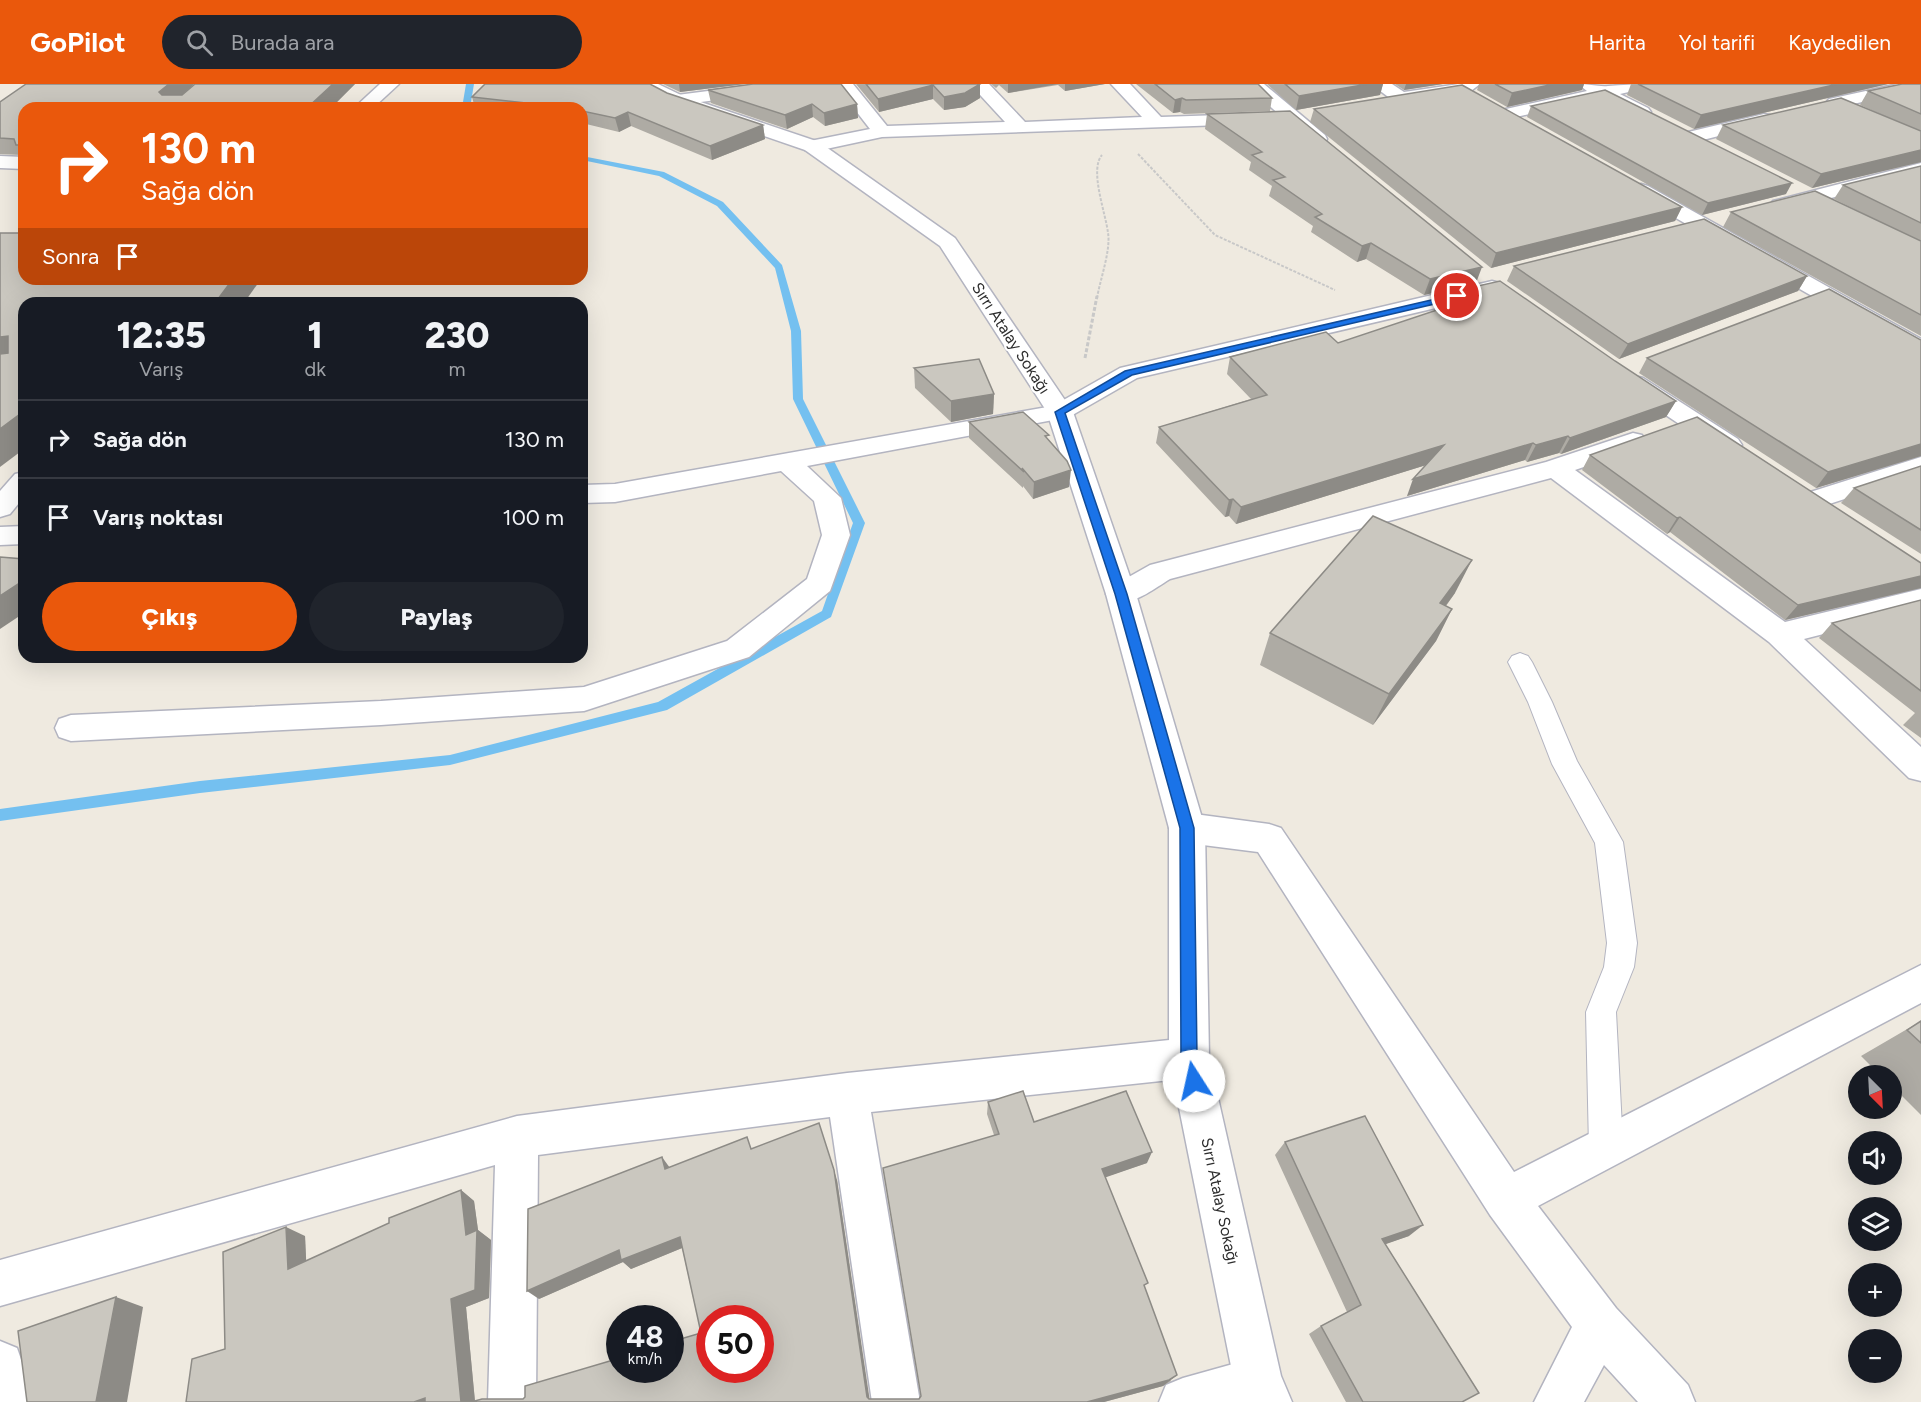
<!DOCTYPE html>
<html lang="tr">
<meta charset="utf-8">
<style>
:root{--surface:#171b24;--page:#20242c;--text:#f1f3f6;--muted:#9ea1a6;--line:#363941;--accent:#ea580c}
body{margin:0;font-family:Figtree,sans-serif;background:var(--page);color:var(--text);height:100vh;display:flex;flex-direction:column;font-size:22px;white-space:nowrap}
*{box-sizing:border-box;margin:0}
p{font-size:20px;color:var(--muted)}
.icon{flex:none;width:33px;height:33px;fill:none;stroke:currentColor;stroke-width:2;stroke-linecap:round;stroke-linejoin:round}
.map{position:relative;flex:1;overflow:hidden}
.panel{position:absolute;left:18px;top:213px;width:570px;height:366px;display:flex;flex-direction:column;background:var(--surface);border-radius:18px;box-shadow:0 6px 24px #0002}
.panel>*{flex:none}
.guide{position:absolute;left:18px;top:18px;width:570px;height:183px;border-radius:18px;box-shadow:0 6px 24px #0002;background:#ea580c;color:#fff;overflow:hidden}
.needle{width:39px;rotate:156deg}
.tools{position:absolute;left:1848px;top:981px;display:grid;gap:12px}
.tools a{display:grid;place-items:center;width:54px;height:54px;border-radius:50%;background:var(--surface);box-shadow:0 6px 24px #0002;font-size:30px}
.speed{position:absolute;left:606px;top:1221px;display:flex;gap:12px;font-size:30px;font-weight:700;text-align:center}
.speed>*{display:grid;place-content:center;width:78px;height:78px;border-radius:50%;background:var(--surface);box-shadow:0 6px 24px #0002;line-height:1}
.speed small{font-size:15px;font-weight:400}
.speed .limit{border:9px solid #d22;background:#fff;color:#111}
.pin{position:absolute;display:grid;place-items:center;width:51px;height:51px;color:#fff;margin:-26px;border:3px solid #fff;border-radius:50%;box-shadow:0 2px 6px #0007}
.me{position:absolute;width:66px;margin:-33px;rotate:350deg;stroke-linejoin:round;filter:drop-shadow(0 0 4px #0008)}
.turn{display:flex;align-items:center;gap:21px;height:126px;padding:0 24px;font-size:27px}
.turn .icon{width:78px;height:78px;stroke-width:2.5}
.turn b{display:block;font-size:42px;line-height:51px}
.then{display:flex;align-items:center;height:57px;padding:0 24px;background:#0003;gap:12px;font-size:22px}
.eta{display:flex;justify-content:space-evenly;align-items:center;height:102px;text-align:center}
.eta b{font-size:36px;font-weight:800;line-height:42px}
.primary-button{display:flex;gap:12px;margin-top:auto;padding:12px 24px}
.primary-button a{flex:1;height:69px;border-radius:36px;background:var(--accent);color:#fff;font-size:24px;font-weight:800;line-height:69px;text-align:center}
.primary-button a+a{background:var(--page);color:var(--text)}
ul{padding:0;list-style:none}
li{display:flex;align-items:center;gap:18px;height:78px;padding:0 24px;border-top:2px solid var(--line)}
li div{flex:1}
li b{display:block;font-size:22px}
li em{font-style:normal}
header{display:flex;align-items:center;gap:36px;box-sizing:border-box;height:84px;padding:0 30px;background:var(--accent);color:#fff}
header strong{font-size:28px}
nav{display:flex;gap:33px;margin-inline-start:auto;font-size:21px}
.search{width:420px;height:54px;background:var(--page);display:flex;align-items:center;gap:15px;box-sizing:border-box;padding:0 21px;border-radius:33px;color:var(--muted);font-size:22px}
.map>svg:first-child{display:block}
</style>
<header>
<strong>GoPilot</strong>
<div class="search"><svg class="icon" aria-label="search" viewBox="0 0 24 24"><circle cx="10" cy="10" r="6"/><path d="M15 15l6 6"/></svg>Burada ara</div>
<nav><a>Harita</a><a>Yol tarifi</a><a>Kaydedilen</a></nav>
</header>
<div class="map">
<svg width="1921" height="1318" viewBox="0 0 1921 1318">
<rect width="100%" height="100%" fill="#efeae0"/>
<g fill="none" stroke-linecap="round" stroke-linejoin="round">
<g fill="#74c0f0" fill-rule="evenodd">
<polygon points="466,0 474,0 470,24 462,24"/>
<polygon points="582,72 664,88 723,118 782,181 801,247 803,315 865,439 831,533 667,626 450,681 200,709 0,737 0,725 200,697 450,671 658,618 822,527 853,439 793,315 791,247 775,184 717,122 659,92 582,76"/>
</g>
<defs>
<polygon id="lane" points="1520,569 1528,572 1532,578 1552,618 1577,677 1623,758 1637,859 1634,883 1616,928 1623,1063 1618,1075 1606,1080 1594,1075 1589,1063 1586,928 1604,883 1607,859 1595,759 1552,680 1528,618 1508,578 1512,572"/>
<g id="street">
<polygon points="380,0 399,0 373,24 354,24"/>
<polygon points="763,0 813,0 810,4 804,5 677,21 671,20 668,16 671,12 677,11"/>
<polygon points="835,0 853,0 887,42 1005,38 970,0 989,0 1025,38 1142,33 1111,0 1130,0 1161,33 1251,30 1257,31 1260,35 1257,39 1251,40 882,53 812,68 805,66 803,62 805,58 870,45"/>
<polygon points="1245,0 1264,0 1325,51 1327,55 1325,59 1311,59"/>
<polygon points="1371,0 1392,0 1404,8 1459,0 1480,0 1467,10 1461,11 1401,19 1395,18"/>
<path d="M1578 0C1588 0 1600 3 1608 2 1622 1 1635 0 1649 0L1646 4 1620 10 1648 24 1651 28 1648 32H1636L1601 14 1503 36 1497 35 1494 31 1497 27 1587 7Z"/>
<polygon points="1898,0 1921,0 1921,5 1835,24 1829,23 1826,19 1829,15"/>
<polygon points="1764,30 1770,31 1773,35 1770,39 1691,59 1684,57 1682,53 1684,49"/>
<polygon points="0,72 24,73 24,85 0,84"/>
<polygon points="1921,79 1921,91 1780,127 1773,125 1770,121 1773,117"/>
<polygon points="1641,100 1648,102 1921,255 1921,272 1913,270 1634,110 1631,106 1634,102"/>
<polygon points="1492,197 1500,199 1503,204 1500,209 1137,294 1069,333 807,382 841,414 850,451 830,507 749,573 584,627 381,641 71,657 59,653 55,644 59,635 71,631 381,617 584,603 727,557 807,495 822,451 814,417 781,387 615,418 582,419 582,401 615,400 1053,322 1120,284"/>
<polygon points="1634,292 1643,294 1738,355 1742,361 1738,367 1729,369 1720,367 1625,304 1622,299 1625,294"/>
<path d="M1633 349 1642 351 1646 357 1642 363 1575 386 1785 538 1921 505V525L1804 555 1921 663V697L1909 694 1769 558 1551 394 1170 495C1152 506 1132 523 1111 517L1106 510 1111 503 1150 481 1546 378Z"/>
<polygon points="1921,373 1921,390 1814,425 1804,422 1800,416 1804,410"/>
<polygon points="24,388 24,413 10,430 0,433 0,407 15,390"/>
<polygon points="24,442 24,460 0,461 0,443"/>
<polygon points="1187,729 1269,740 1281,744 1514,1088 1921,881 1921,919 1538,1122 1616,1224 1688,1301 1695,1318 1638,1318 1604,1281 1584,1318 1534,1318 1572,1243 1490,1131 1258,768 1187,759 1175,754 1169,744 1175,734"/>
<polygon points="1189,954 1203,960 1209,974 1203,988 1189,994 871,1028 920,1318 872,1318 830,1033 538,1071 536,1318 488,1318 495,1081 0,1222 0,1176 517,1032 847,989"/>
<polygon points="0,1257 17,1264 36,1318 0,1318"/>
<polygon points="1258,1273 1275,1280 1282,1297 1275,1314 1266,1318 1159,1318 1166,1301 1183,1294"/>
</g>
<polygon id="secondary" points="636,0 658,0 683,12 819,58 955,154 1073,328 1136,510 1205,744 1209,974 1281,1292 1292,1318 1243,1318 1234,1297 1169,974 1169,744 1106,510 1047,328 940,162 805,66 671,20 639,4"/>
</defs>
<use href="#lane" stroke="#b3b4c0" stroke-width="2"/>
<use href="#street" stroke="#b3b4c0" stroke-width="3"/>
<use href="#secondary" stroke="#b3b4c0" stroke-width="3"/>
<g stroke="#c8c8c8" stroke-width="2" stroke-dasharray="3 1.5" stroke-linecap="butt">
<polyline points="1138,70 1215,151 1335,206"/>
<path d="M1097 214C1100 196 1111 166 1108 149 1106 130 1089 86 1102 71"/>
</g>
<polyline stroke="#c8c8c8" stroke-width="3" stroke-dasharray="4 2" stroke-linecap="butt" points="1085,274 1097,212"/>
<use href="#lane" fill="#fff" fill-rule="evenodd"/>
<use href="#street" fill="#fff" fill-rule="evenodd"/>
<use href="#secondary" fill="#fff" fill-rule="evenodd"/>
</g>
<g fill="#aeaba4">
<polygon points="26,0 194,0 184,9 195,0 355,0 331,24 24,24 24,73 22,71 0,70 0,18"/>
<polygon points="663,0 745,0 680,8"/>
<polygon points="856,0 980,0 980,14 965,23 944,26 933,15 879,28"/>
<polygon points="991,0 1105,0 1065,7 1058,1 1008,9 999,1 996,4"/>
<polygon points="1136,0 1258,0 1272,14 1270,27 1184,30 1180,28 1173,29"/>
<polygon points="1267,0 1383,0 1380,11 1296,26"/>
<polygon points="1395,0 1443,0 1404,6"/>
<polygon points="1479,0 1584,0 1582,6 1507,23 1477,6"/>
<polygon points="1631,0 1888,0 1694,45 1627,11"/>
<polygon points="1921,0 1921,78 1812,104 1716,55 1723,41 1912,44 1860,21 1868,7"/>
<polygon points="708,6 857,20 858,34 825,42 813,33 787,45 711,19"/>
<polygon points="667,9 763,41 765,55 712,76 631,42 619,48 582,39 582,24 475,24 472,13"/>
<polygon points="1531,22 1786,110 1702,131 1527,33"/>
<polygon points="1314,25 1682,123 1675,137 1491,184 1310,38"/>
<polygon points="1207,30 1476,199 1424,211 1366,175 1357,178 1311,148 1313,142 1269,112 1272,102 1249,86 1251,78 1205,45"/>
<polygon points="1921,82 1921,252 1723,143 1731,128 1884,140 1834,115 1843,101"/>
<polygon points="1514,182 1807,192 1798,207 1619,275 1507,197"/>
<polygon points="1451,208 1615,277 1676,317 1666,333 1561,370 1559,369 1527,378 1525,376 1407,412 1426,381 1236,440 1229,432 1225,433 1156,359 1159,343 1251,315 1227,290 1230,273 1338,259 1444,224 1446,217 1448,217"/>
<polygon points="1921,256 1921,372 1816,404 1639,289 1647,274"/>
<polygon points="914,284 994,310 993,330 951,338 915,304"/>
<polygon points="969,338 1049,356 1069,403 1033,415 1023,402 1023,404 969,354"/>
<polygon points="1590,371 1921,479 1921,504 1785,536 1670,448 1667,450 1582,386"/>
<polygon points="1921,382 1921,470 1841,419 1854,404"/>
<polygon points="1455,509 1446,522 1452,525 1436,557 1373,641 1260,581 1270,549"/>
<polygon points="1921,516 1921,654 1903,641 1915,629 1819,554 1832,539"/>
<polygon points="1921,937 1921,1031 1892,1002 1892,992 1881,992 1861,972"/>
<polygon points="988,1018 1034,1038 1147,1079 1105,1093 1145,1204 1171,1297 1163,1302 1104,1318 186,1318 225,1265 305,1152 306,1177 461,1106 474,1117 478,1146 491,1156 489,1214 466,1223 475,1317 523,1315 701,1249 682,1164 631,1185 623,1178 539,1215 670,1083 753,1065 837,1096 869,1315 919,1315 921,1312 994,1051 987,1030"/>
<polygon points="1285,1058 1409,1152 1385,1160 1462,1318 1346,1318 1309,1250 1321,1242 1347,1228 1275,1071"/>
</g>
<g fill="#8d8b86">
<polygon points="169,0 194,0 168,24 159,8"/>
<polygon points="333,0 355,0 331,24 307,24"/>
<polygon points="679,0 745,0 680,8"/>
<polygon points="980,0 980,14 965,23 944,26 944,13"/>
<polygon points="1008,0 1058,0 1008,9"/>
<polygon points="1065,0 1105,0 1065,7"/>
<polygon points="1368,0 1383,0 1380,11 1296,26 1299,12"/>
<polygon points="1406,0 1443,0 1404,6"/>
<polygon points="1554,0 1584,0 1582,6 1507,23 1512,9"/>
<polygon points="1838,0 1888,0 1694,45 1701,31"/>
<polygon points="933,1 933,15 879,28 878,15"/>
<polygon points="1182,14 1180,28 1173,29 1175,16"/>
<polygon points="812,20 813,33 787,45 785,31"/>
<polygon points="857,20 858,34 825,42 824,29"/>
<polygon points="628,28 631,42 619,48 615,34"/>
<polygon points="763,41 765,55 712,76 710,62"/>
<polygon points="1921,66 1921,78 1812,104 1821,90"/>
<polygon points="1792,99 1786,110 1702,131 1708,119"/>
<polygon points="1682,123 1675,137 1491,184 1496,169"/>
<polygon points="1371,159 1366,175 1357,178 1362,162"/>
<polygon points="1482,183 1476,199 1424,211 1430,195"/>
<polygon points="1807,192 1798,207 1619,275 1628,260"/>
<polygon points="151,195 183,195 164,219 150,196"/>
<polygon points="233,195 261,195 244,219 215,219"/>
<polygon points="8,252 24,273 0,278 0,253"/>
<polygon points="994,310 993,330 951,338 951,317"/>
<polygon points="1676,317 1666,333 1561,370 1570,354"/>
<polygon points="24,327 24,365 0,383 0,345"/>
<polygon points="1568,352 1559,369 1527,378 1536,361"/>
<polygon points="1533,359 1525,376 1407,412 1413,395"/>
<polygon points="1921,360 1921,372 1816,404 1828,388"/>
<polygon points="1444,361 1436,378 1236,440 1241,423"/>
<polygon points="1071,386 1069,403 1033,415 1034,398"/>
<polygon points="1233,415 1229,432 1225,433 1229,416"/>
<polygon points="1680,433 1670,448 1667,450 1677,434"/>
<polygon points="1472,476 1455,509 1424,551 1440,519"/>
<polygon points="1921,492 1921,504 1785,536 1798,521"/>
<polygon points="24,496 24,529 0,545 0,512"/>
<polygon points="1452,525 1436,557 1373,641 1389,610"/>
<polygon points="1152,1068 1147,1079 1098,1096 1102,1085"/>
<polygon points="662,1073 670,1084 665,1085"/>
<polygon points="834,1086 837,1096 870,1318 867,1313"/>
<polygon points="461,1106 474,1117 478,1146 491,1156 489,1214 466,1223 475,1318 461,1318 451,1215 466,1151"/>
<polygon points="1423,1141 1409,1152 1369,1166 1382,1155"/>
<polygon points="286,1143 305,1152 307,1194 288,1185"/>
<polygon points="680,1153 687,1162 631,1185 623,1178 539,1215 527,1207 619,1166"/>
<polygon points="116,1213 143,1223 127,1318 96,1318"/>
<polygon points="1177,1291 1163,1302 1104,1318 1087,1318"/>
<polygon points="425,1314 438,1318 414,1318"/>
</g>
<g fill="#cac7bf" stroke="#8d8b86" stroke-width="1.5" fill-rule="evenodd">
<polygon points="26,0 169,0 159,8 162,11 182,11 195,0 333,0 307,24 24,24 24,61 16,61 14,55 0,54 0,18"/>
<polygon points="485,0 650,0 667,9 763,41 710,62 628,28 615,34 582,27 582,24 571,24 472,13"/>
<polygon points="753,0 841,0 857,20 824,29 812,20 785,31 708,6"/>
<polygon points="866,0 980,0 965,9 944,13 933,1 878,15"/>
<polygon points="1155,0 1258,0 1272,14 1186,16 1182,14 1175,16"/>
<polygon points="1285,0 1368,0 1299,12"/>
<polygon points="1495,0 1554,0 1512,9"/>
<polygon points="1638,0 1838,0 1701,31"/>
<polygon points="1902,0 1921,0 1921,30 1868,7"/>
<polygon points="1462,1 1682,123 1496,169 1314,25"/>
<polygon points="1605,6 1792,99 1708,119 1531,22"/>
<polygon points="1841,14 1921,47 1921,66 1821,90 1723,41"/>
<polygon points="1290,27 1482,183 1430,195 1371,159 1362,162 1315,133 1322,130 1273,96 1285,93 1252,71 1262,68 1207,30"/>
<polygon points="1921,82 1921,139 1843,101"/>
<polygon points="1815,107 1921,157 1921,231 1731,128"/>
<polygon points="1704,135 1807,192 1628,260 1514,182"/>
<polygon points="0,149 24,149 24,195 151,195 150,196 152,198 175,198 178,195 233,195 215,219 24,219 24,327 0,345 0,270 8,269 8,252 0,253"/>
<polygon points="1500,197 1615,277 1676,317 1570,354 1568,352 1536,361 1533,359 1413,395 1444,361 1241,423 1233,415 1229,416 1159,343 1267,311 1230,273 1326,248 1338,259 1452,221 1446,217 1460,213 1451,208"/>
<polygon points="1829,205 1921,256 1921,360 1828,388 1647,274"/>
<polygon points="979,275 994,310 951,317 914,284"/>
<polygon points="1023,328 1049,351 1045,352 1067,377 1071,386 1034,398 1022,384 1024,388 969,338"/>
<polygon points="1697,333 1921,479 1921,492 1798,521 1680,433 1677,434 1590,371"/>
<polygon points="1921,382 1921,446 1854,404"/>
<polygon points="1373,432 1472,476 1440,519 1452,525 1389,610 1270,549"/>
<polygon points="0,473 24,475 24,496 0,512"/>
<polygon points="1921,516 1921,607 1832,539"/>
<polygon points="1921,937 1921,959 1907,946"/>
<path d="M1023 1007 1034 1038 1126 1007 1152 1068 1102 1085 1148 1199 1144 1201 1177 1291 1169 1296 1087 1318H471L482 1315H523L525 1313V1302L620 1274V1286H670V1258L701 1249 680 1153 621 1176 619 1166 527 1207 528 1125 662 1073 665 1085 747 1053 751 1065 819 1039 834 1086 867 1313 869 1315H919L921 1312 883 1084 999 1050 988 1018ZM710 1234H760V1286H710Z"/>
<polygon points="1365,1032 1423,1141 1382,1155 1479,1309 1462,1318 1363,1318 1321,1242 1361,1221 1285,1058"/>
<polygon points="461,1106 466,1151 477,1146 475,1206 451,1215 461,1318 425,1318 425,1314 414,1318 186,1318 192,1275 225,1265 223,1168 286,1143 288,1185 389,1139 389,1134"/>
<polygon points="116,1213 96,1318 27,1318 18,1247"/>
</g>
<polygon fill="#1a73e8" stroke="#114b97" stroke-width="1.5" points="1457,210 1461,212 1460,214 1132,291 1065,329 1127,510 1194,744 1197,974 1203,997 1200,1003 1194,1005 1188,1003 1181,974 1180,744 1115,510 1055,328 1125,287"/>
<g text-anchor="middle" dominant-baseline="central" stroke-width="4.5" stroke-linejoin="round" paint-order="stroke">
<g font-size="16" fill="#2d2d2d" stroke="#fff">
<text transform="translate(1011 254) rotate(57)">Sırrı Atalay Sokağı</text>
<text transform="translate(1220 1117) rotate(78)">Sırrı Atalay Sokağı</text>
</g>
</g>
</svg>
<div class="tools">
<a><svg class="needle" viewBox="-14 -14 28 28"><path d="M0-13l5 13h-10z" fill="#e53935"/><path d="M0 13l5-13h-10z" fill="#9ea1a6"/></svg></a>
<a><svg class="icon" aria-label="sound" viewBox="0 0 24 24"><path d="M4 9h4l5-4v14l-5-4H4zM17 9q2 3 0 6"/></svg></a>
<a><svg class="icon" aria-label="layers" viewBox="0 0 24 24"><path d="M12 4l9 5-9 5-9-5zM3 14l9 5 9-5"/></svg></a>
<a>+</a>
<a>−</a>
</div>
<div class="speed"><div>48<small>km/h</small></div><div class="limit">50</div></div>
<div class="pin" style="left:1457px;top:212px;background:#d93025"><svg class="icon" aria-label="arrive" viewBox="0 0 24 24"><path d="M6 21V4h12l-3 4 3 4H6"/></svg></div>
<svg class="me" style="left:1194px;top:997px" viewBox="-20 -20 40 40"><circle r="19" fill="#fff"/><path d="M0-13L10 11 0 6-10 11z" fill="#1a73e8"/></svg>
<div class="guide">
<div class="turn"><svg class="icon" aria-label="right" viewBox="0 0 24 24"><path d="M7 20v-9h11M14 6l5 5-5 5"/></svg><div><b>130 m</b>Sağa dön</div></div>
<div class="then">Sonra<svg class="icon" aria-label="arrive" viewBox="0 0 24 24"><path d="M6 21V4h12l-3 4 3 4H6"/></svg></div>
</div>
<section class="panel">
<div class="eta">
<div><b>12:35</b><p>Varış</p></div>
<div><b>1</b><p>dk</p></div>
<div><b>230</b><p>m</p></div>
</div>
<ul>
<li><svg class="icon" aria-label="right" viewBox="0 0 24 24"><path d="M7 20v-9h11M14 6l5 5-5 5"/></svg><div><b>Sağa dön</b></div><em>130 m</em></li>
<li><svg class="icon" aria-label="arrive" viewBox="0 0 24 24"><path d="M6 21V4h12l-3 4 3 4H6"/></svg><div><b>Varış noktası</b></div><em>100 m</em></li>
</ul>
<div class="primary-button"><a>Çıkış</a><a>Paylaş</a></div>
</section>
</div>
